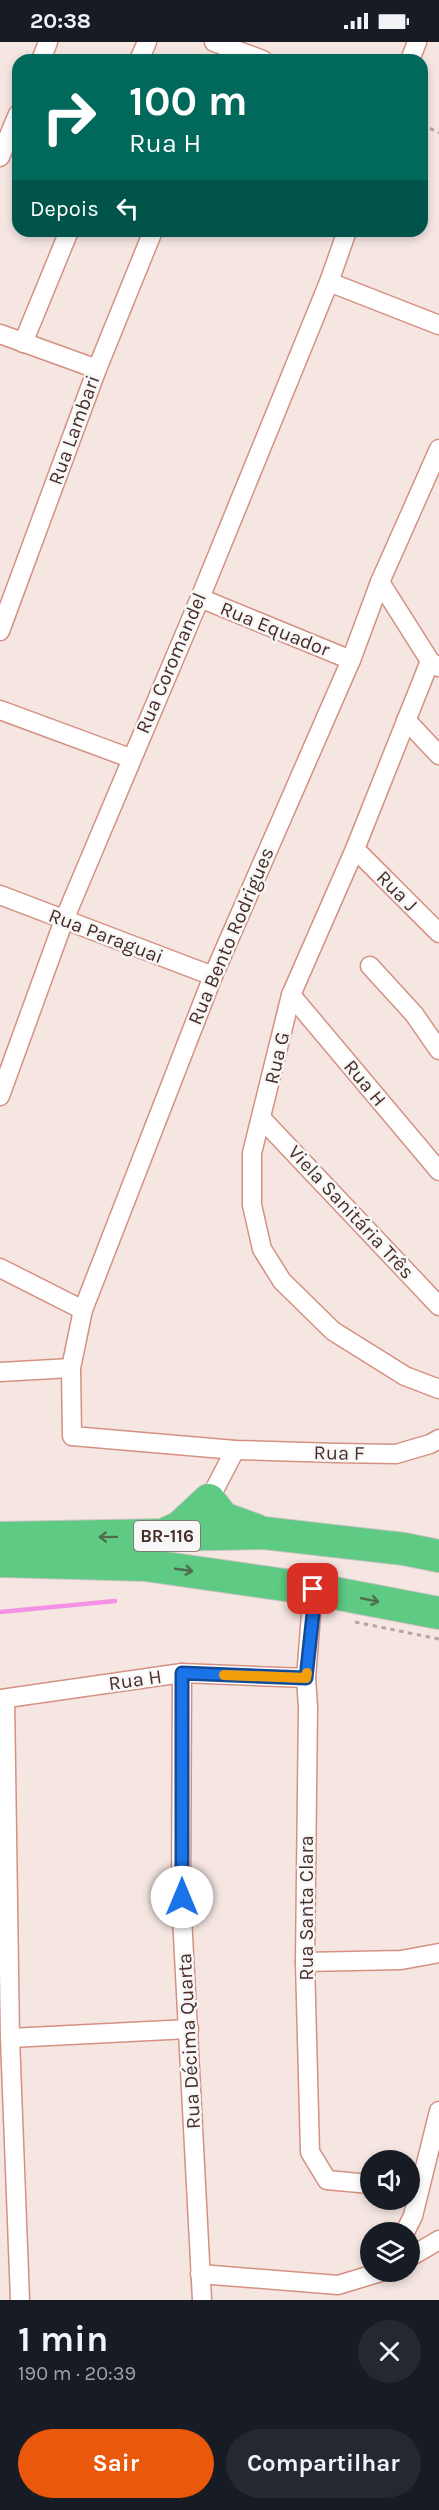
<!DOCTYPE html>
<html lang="pt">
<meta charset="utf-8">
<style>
:root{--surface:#171b24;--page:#242831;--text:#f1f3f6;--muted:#9ea1a6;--accent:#ea580c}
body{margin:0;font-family:Karla,sans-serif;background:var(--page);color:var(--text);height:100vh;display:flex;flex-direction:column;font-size:22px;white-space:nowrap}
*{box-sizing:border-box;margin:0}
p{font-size:20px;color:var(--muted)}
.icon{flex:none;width:33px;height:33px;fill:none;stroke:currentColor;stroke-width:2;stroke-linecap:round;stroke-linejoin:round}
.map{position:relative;height:2258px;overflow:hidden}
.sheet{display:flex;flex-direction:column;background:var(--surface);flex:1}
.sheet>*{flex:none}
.top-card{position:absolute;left:12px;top:12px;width:416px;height:183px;border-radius:18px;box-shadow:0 3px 9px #0003;background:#00695c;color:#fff;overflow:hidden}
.tools{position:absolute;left:360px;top:2108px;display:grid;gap:12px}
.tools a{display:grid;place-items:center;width:60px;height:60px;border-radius:50%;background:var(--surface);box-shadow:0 3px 9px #0003;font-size:30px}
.pin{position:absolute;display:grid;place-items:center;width:51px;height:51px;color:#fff;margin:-26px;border-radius:12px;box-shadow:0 3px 9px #0006}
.me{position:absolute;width:66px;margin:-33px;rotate:0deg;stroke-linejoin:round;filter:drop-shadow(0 0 4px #0008)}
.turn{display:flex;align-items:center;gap:21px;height:126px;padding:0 18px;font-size:27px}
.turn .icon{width:78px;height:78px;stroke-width:2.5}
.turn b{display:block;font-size:42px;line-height:51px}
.then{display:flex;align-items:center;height:57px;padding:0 18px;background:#0003;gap:12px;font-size:22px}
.round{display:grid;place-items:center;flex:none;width:63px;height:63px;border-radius:32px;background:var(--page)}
.summary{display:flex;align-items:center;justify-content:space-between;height:102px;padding:0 18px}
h1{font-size:36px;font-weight:700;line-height:45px}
.primary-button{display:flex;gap:12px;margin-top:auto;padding:12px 18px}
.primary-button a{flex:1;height:69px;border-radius:36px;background:var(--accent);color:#fff;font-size:24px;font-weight:700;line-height:69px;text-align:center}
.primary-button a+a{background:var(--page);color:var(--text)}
.status{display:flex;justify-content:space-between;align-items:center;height:42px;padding:0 30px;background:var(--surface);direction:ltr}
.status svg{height:16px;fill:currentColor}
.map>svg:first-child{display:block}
</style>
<div class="status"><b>20:38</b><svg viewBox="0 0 49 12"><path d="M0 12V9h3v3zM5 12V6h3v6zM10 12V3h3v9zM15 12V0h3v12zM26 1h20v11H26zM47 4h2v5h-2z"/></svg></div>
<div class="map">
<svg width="439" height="2258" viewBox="0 0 439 2258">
<rect width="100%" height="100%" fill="#f5e6e2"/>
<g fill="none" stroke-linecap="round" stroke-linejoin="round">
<polyline stroke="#f491e5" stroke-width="4.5" points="0,1570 115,1559"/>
<defs>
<g id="street">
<polyline points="214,0 263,18"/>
<polyline points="41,18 48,0"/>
<polyline points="139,18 147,0"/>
<polyline points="410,18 417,0"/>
<polyline points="0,115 18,72"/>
<polyline points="329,240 439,283"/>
<polyline points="0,292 97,327"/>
<polyline points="23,301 69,189"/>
<polyline points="439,407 380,540 351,618 213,934 83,1268 71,1326 72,1394 235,1408 337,1411 396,1412 430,1402 439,1397"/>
<polyline points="380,540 430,619 438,625"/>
<polyline points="200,556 351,618"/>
<polyline points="0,589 97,327 153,189"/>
<polyline points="430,619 355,807 291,953 252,1111 252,1163 262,1207 282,1239 333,1289 405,1334 439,1347"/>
<polyline points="0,668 130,716"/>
<polyline points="406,678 439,713"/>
<polyline points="355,807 439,891"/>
<polyline points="0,853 213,934"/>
<polyline points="370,924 414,972 439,1008"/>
<polyline points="291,953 439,1129"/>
<polyline points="0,1054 64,878 200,556 329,240 347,189"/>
<polyline points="262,1077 439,1264"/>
<polyline points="0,1226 83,1268"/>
<polyline points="0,1330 71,1326"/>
<polyline points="209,1458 235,1408"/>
<polyline points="313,1547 306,1636 308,1665 305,1920 310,2110 327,2138 370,2142"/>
<polyline points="182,1631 181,1855 202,2258"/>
<polyline points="0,1657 182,1631 306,1636"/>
<polyline points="5,1657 10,1996 20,2258"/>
<polyline points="305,1920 401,1918 439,1911"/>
<polyline points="10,1996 189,1987"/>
<polyline points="405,2190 413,2174 439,2069"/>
<polyline points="410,2215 439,2198"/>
<polyline points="200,2232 338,2243 384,2229"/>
</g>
<g id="highway">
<polyline points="161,1494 180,1485 209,1458 223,1476 256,1488"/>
<polyline points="0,1496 264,1491 404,1507 439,1514"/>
<polyline points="0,1519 145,1523 313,1547 439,1571"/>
</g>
</defs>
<use href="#street" stroke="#d59081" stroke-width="21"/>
<use href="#highway" stroke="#ccc4c3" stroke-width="34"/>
<g stroke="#b9a5a0" stroke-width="3" stroke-dasharray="4.5 4.5" stroke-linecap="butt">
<polyline points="422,82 439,91"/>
<polyline points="355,1580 439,1597"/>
</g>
<use href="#street" stroke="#fff" stroke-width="18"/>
<use href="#highway" stroke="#5eca83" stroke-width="32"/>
</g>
<defs><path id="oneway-shaft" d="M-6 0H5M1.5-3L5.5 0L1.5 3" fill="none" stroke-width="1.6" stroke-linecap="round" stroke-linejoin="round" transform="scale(1.5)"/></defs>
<g stroke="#516c4c">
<use href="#oneway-shaft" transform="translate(108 1495) rotate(179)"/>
<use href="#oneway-shaft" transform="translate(184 1528) rotate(8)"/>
<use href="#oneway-shaft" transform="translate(370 1558) rotate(11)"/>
</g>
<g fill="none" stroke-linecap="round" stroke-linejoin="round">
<defs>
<polyline id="route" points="182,1855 182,1631 306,1636 313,1572 313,1547"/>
</defs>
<use href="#route" stroke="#114b97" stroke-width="15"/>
<use href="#route" stroke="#1a73e8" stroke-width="10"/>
<polyline stroke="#f59e0b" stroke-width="10" points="224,1633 306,1636 307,1631"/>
</g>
<g text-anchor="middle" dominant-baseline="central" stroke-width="5" stroke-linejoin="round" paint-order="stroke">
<rect fill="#f7f7f7" stroke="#7d6a65" stroke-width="1.5" x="134" y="1479" width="66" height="30" rx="4.5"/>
<g font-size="18" font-weight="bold" fill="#492d27">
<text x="167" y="1494">BR-116</text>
</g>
<g font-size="20" fill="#492d27" stroke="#f7f7f7">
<text transform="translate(74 388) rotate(-70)">Rua Lambari</text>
<text transform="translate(275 587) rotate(22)">Rua Equador</text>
<text transform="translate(171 621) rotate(-67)">Rua Coromandel</text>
<text transform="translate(397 849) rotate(45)">Rua J</text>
<text transform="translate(106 894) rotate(21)">Rua Paraguai</text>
<text transform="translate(231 894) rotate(-67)">Rua Bento Rodrigues</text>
<text transform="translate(277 1016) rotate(-77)">Rua G</text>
<text transform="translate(365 1041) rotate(50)">Rua H</text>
<text transform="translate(351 1170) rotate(47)">Viela Sanitária Três</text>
<text transform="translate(339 1411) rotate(1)">Rua F</text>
<text transform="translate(135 1638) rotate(-8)">Rua H</text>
<text transform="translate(306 1866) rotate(-90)">Rua Santa Clara</text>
<text transform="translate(189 1999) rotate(-93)">Rua Décima Quarta</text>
</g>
</g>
</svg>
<div class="tools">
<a><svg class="icon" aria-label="sound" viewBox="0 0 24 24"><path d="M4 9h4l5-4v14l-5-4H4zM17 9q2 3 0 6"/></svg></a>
<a><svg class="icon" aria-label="layers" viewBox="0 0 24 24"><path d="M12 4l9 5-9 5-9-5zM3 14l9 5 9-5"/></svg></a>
</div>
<div class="pin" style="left:313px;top:1547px;background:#d93025"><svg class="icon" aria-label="arrive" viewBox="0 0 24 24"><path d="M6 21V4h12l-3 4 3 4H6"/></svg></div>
<svg class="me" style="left:182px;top:1855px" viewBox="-20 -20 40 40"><circle r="19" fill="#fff"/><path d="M0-13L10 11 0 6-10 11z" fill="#1a73e8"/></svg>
<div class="top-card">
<div class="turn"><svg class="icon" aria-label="right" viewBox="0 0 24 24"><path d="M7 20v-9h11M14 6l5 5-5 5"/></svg><div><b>100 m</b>Rua H</div></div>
<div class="then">Depois<svg class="icon" aria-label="left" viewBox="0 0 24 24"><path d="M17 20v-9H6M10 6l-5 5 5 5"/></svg></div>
</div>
</div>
<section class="sheet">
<div class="summary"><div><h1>1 min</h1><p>190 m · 20:39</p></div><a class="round"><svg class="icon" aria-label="close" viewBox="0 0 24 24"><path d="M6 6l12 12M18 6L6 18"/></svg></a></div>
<div class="primary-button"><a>Sair</a><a>Compartilhar</a></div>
</section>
